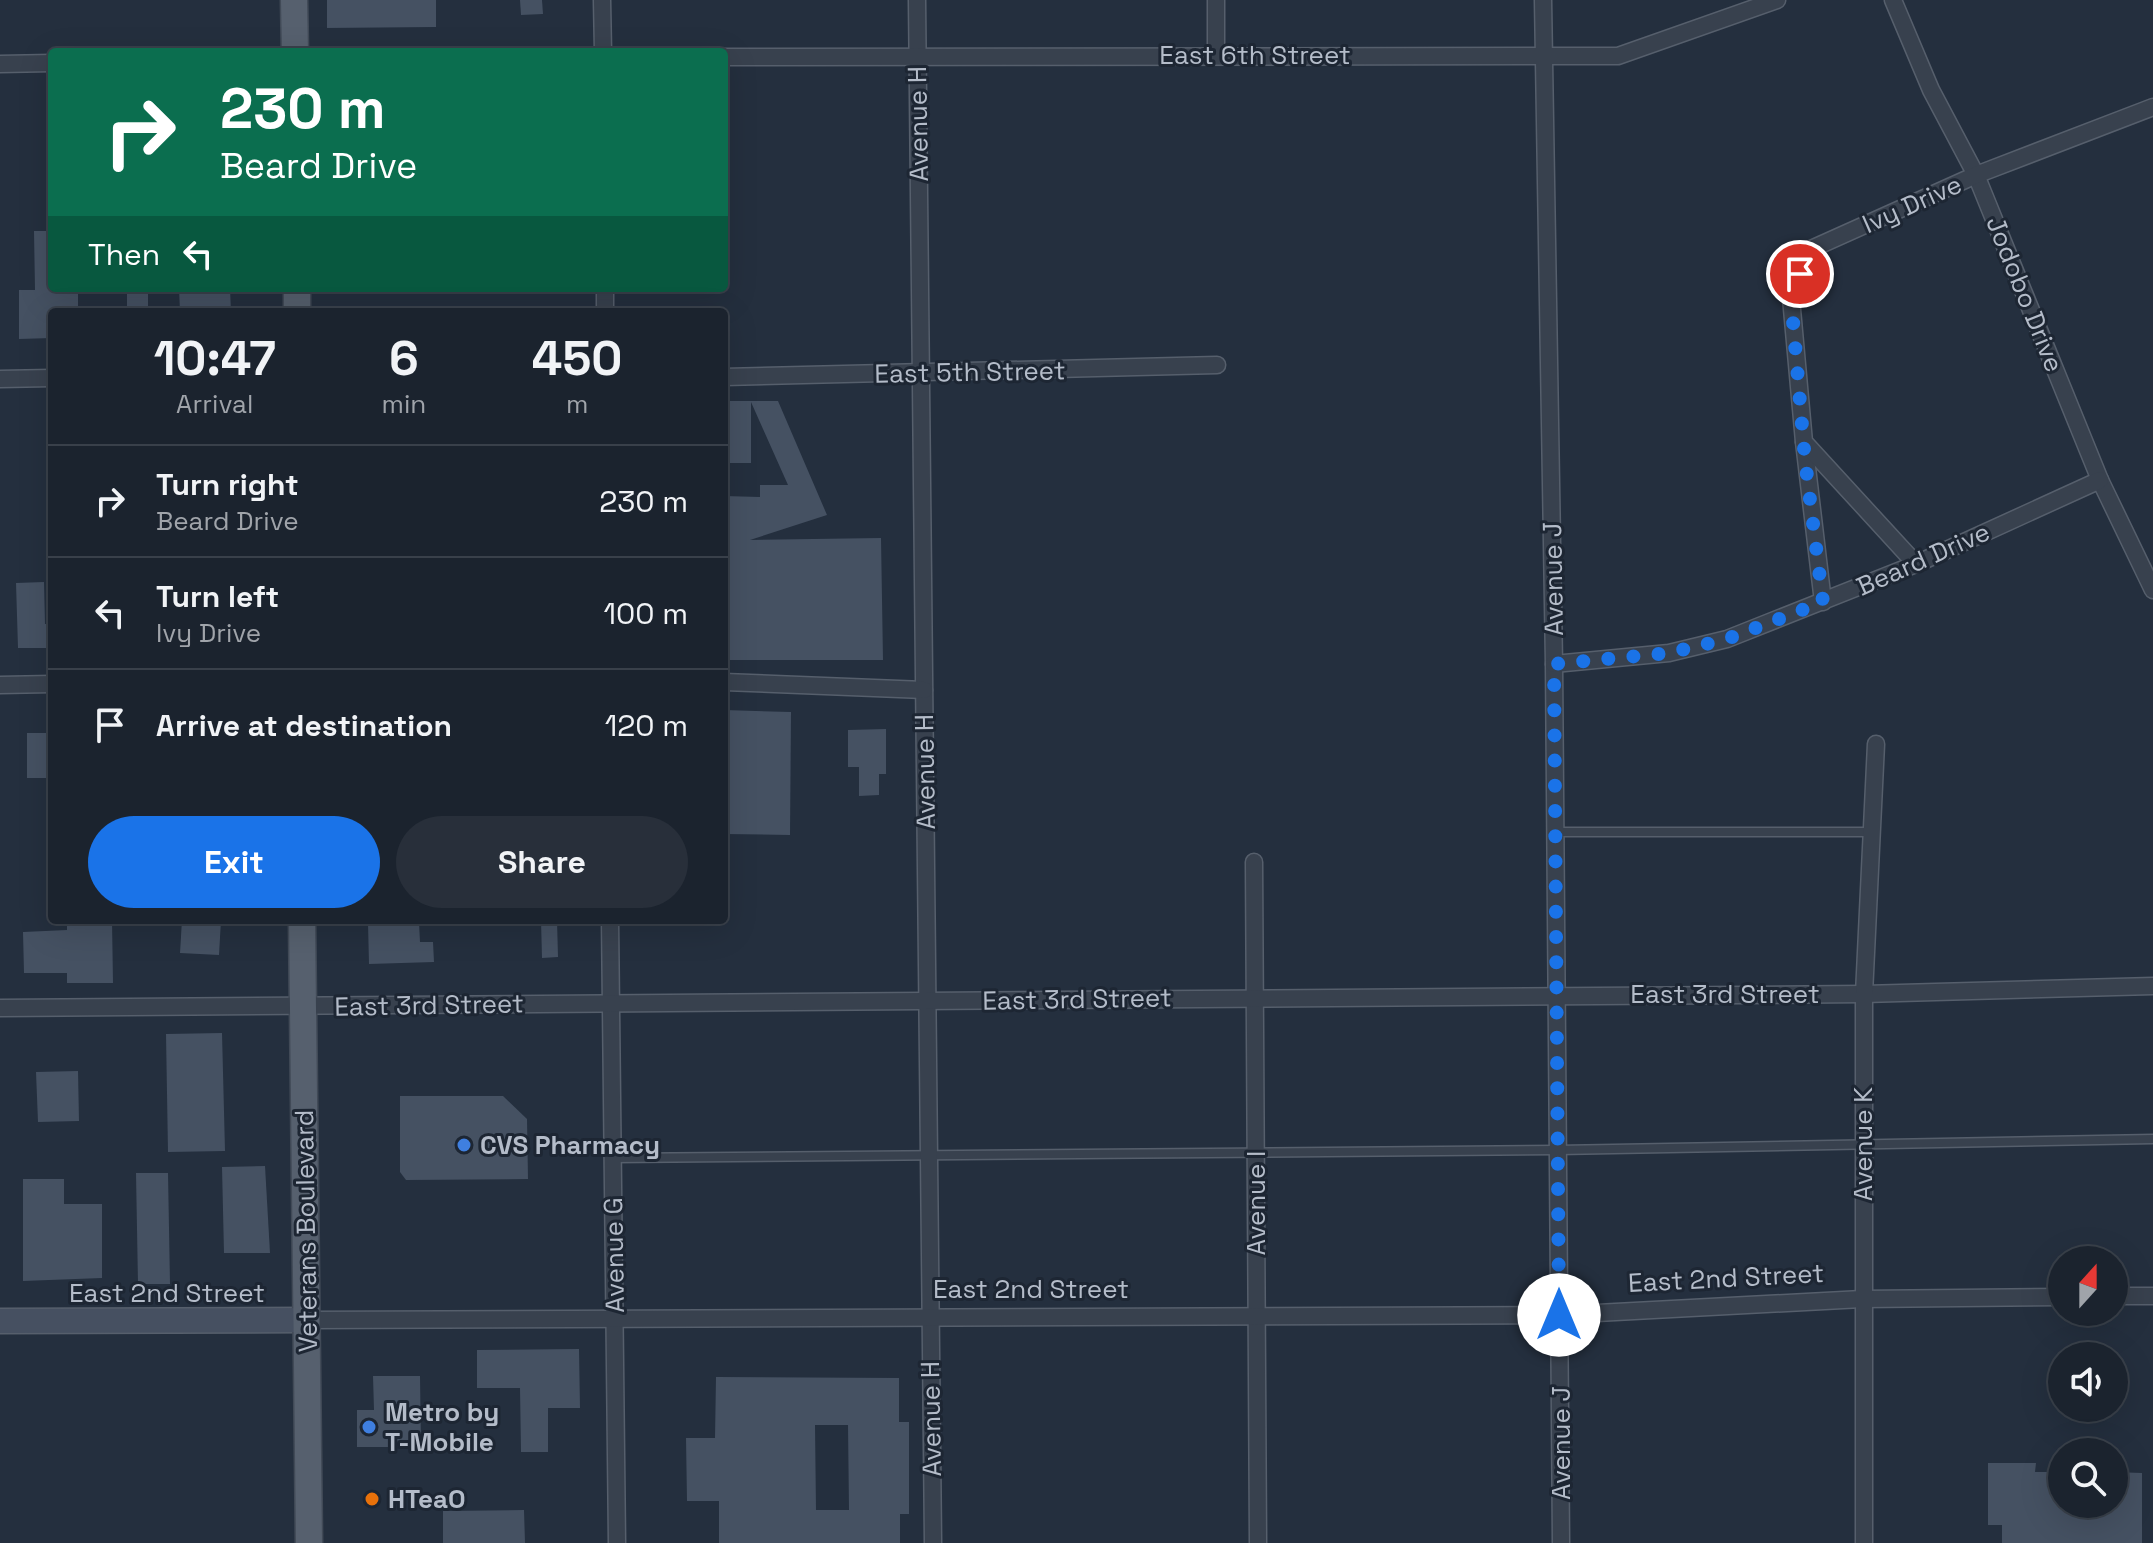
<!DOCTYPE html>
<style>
:root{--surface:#1b232e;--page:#282f3a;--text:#f1f3f6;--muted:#a0a4aa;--line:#39404a;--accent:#1a73e8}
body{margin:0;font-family:"Space Grotesk",sans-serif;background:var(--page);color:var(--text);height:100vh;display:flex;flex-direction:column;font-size:30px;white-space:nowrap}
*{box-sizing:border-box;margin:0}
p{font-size:26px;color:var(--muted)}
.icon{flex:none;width:44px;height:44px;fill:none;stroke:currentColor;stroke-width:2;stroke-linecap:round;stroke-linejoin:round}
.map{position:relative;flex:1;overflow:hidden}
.details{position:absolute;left:48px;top:308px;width:680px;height:616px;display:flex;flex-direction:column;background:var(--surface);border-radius:8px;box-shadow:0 8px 32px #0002,0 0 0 2px var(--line)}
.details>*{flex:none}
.guide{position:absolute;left:48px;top:48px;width:680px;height:244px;border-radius:8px;box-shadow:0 8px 32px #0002,0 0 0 2px var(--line);background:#0b6e4f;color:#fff;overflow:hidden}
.needle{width:52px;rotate:21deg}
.buttons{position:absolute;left:2048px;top:1246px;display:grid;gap:16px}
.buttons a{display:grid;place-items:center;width:80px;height:80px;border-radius:50%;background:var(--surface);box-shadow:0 8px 32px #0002,0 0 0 2px var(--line);font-size:40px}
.pin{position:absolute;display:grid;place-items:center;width:68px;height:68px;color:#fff;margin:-34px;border:4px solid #fff;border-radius:50%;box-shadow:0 2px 8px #0007}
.me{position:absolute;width:88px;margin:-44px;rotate:0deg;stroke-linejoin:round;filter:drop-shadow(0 0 6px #0008)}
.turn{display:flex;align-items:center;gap:28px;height:168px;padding:0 40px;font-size:36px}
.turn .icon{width:104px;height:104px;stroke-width:2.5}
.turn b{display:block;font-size:56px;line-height:68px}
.then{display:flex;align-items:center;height:76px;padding:0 40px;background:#0003;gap:16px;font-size:30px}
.eta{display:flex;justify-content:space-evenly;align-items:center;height:136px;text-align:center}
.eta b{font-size:48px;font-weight:800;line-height:56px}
.button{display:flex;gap:16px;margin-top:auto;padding:16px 40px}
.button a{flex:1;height:92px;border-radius:48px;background:var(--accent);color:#fff;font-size:32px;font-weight:800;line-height:92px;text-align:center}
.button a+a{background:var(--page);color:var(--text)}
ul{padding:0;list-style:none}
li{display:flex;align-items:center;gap:24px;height:112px;padding:0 40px;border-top:2px solid var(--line)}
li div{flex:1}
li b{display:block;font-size:30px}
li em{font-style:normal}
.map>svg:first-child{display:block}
</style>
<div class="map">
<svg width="2153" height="1543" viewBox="0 0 2153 1543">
<rect width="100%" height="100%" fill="#242f3e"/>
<g fill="#455162" fill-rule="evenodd">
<polygon points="327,0 436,0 436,27 327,28"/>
<polygon points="520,0 542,0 543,14 521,15"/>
<polygon points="34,231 52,231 52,288 78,288 78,312 52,312 52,338 19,339 19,290 35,290"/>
<rect x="127" y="288" width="21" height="24"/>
<polygon points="179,288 230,288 231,312 180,312"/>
<polygon points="724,401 778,401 827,515 750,540 881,538 883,660 724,660 724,496 760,497 760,485 788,485 751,402 751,463 724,463"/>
<polygon points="44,582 45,624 52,624 52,648 18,648 16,583"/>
<polygon points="724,710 791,712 790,835 724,834"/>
<polygon points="886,729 886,774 879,774 879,795 859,796 859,767 848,767 848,730"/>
<rect x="27" y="733" width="25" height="45"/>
<polygon points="67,920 112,920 113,983 67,983 67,973 24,973 23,932 67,930"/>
<polygon points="182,920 221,920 219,955 180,953"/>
<polygon points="541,920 557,920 558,957 542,958"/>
<polygon points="419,922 420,942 433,942 434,962 369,964 368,923"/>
<polygon points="222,1033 225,1151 168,1152 166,1034"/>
<polygon points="78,1071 79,1121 38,1122 36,1072"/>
<polygon points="400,1096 503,1096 527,1119 528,1179 406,1180 400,1172"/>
<polygon points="265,1166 270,1253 224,1253 222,1167"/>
<polygon points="136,1173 168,1173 170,1284 138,1284"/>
<polygon points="23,1179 64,1179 64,1204 102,1204 102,1278 23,1281"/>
<polygon points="579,1349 580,1408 548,1408 548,1452 521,1452 520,1388 477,1388 477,1350"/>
<polygon points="373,1376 420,1376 421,1447 357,1447 357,1410 374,1410"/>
<path d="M716 1377 899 1378V1422H909V1514H900V1543H719V1501H687L686 1438H715ZM815 1425H848L849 1510H816Z"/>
<polygon points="1988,1463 2036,1463 2035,1472 2062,1472 2062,1504 2114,1504 2114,1472 2142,1473 2142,1543 2002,1543 2002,1525 1988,1525"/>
<polygon points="524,1510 525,1543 443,1543 443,1511"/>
</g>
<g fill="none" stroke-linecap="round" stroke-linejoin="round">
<defs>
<g id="lane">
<polyline points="1555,832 1872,832"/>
<polyline points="613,1158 1558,1150 2153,1139"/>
</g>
<g id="street">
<polyline points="602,0 603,52"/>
<polyline points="917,0 933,1543"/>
<polyline points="1543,0 1554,664 1561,1543"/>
<polyline points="1893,0 1931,90 1976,175 2100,480 2153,590"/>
<polyline points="1216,55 1216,0"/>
<polyline points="724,57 1618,56 1777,0"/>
<polyline points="0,64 52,63"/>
<polyline points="605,288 605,312"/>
<polyline points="724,377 1217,365"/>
<polyline points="0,379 52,378"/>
<polyline points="1804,442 1823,602"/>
<polyline points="1916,564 1804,442 1791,298 1809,250 1976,175 2153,107"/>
<polyline points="1554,664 1669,653 1727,639 1916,564 2100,480"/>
<polyline points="724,682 924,690"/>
<polyline points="0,685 52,684"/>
<polyline points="1254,862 1258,1543"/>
<polyline points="610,920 617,1543"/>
<polyline points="0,1008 1864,994 2153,986"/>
<polyline points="2114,1296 2153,1296"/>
<polyline points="307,1320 1559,1315 1862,1299 2062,1297"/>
<polyline points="1864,1543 1864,994 1876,744"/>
</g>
<polyline id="secondary" points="0,1321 307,1320"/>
<g id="primary">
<polyline points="294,0 295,52"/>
<polyline points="297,288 297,312"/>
<polyline points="302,920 309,1543"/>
</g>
</defs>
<use href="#lane" stroke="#565f6c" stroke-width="11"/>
<use href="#street" stroke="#565f6c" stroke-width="19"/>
<use href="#secondary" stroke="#565f6c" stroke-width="27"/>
<use href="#primary" stroke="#414a57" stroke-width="29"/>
<use href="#lane" stroke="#38414e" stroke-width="8"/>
<use href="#street" stroke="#38414e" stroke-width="16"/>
<use href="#secondary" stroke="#465061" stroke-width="24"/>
<use href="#primary" stroke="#56606e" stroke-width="26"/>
</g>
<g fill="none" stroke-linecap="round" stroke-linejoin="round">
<polyline stroke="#1a73e8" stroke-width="14" stroke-dasharray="0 25.2" points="1559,1315 1554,664 1669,653 1727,639 1823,602 1805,460 1791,298 1800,274"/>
</g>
<g fill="#3f7fe0" stroke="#1d2633" stroke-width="3">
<circle cx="464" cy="1145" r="8"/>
<circle cx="369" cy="1427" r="8"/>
</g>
<circle fill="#e8710a" stroke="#1d2633" stroke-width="3" cx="372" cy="1499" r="8"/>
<g text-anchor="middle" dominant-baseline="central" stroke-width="6" stroke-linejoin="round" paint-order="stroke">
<g font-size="26" fill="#b4bcc9" stroke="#1d2633">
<text x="1255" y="55">East 6th Street</text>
<text transform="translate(918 124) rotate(-91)">Avenue H</text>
<text transform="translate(1912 204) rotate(-24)">Ivy Drive</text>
<text transform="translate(2025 294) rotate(68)">Jodobo Drive</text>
<text transform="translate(970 372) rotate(-1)">East 5th Street</text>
<text transform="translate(1923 559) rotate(-24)">Beard Drive</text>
<text transform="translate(1553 579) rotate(-91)">Avenue J</text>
<text transform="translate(925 772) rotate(-91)">Avenue H</text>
<text x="1725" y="994">East 3rd Street</text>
<text transform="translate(1077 999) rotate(-1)">East 3rd Street</text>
<text transform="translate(429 1005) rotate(-1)">East 3rd Street</text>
<text transform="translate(1863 1144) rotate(-90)">Avenue K</text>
<text transform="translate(1256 1203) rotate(-90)">Avenue I</text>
<text transform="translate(306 1231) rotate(-91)">Veterans Boulevard</text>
<text transform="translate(614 1255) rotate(-91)">Avenue G</text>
<text transform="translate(1726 1278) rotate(-3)">East 2nd Street</text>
<text x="1031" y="1289">East 2nd Street</text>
<text x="167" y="1293">East 2nd Street</text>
<text transform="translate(931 1419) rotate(-91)">Avenue H</text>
<text transform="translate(1561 1443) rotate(-90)">Avenue J</text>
</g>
<g font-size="26" font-weight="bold" fill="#b4bcc9" stroke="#1d2633" text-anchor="start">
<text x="480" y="1145">CVS Pharmacy</text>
<text x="385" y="1412">Metro by<tspan x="385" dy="30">T-Mobile</tspan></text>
<text x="388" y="1499">HTeaO</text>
</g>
</g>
</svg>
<div class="buttons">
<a><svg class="needle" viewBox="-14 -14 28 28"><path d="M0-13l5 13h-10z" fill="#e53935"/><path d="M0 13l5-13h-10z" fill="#a0a4aa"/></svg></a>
<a><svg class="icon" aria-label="sound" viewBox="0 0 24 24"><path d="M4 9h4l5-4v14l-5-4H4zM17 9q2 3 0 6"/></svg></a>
<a><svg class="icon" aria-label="search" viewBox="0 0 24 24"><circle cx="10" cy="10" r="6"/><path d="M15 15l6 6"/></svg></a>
</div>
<div class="pin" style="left:1800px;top:274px;background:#d93025"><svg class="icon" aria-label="arrive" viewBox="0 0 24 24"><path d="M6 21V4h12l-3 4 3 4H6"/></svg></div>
<svg class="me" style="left:1559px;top:1315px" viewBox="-20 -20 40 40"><circle r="19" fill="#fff"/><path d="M0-13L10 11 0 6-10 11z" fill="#1a73e8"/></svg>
<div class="guide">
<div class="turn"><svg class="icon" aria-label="right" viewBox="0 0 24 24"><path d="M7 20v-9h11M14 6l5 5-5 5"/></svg><div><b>230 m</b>Beard Drive</div></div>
<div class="then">Then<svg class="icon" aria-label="left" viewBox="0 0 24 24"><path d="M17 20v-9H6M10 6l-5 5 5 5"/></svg></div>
</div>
<section class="details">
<div class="eta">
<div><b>10:47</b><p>Arrival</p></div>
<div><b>6</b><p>min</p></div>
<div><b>450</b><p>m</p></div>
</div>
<ul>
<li><svg class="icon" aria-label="right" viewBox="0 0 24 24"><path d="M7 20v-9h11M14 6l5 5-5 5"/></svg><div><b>Turn right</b><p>Beard Drive</p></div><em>230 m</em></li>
<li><svg class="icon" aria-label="left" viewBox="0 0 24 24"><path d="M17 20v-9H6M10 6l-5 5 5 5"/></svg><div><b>Turn left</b><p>Ivy Drive</p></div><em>100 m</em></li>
<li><svg class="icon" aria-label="arrive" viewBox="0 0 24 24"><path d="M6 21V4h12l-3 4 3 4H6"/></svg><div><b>Arrive at destination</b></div><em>120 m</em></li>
</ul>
<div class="button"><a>Exit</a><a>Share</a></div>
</section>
</div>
